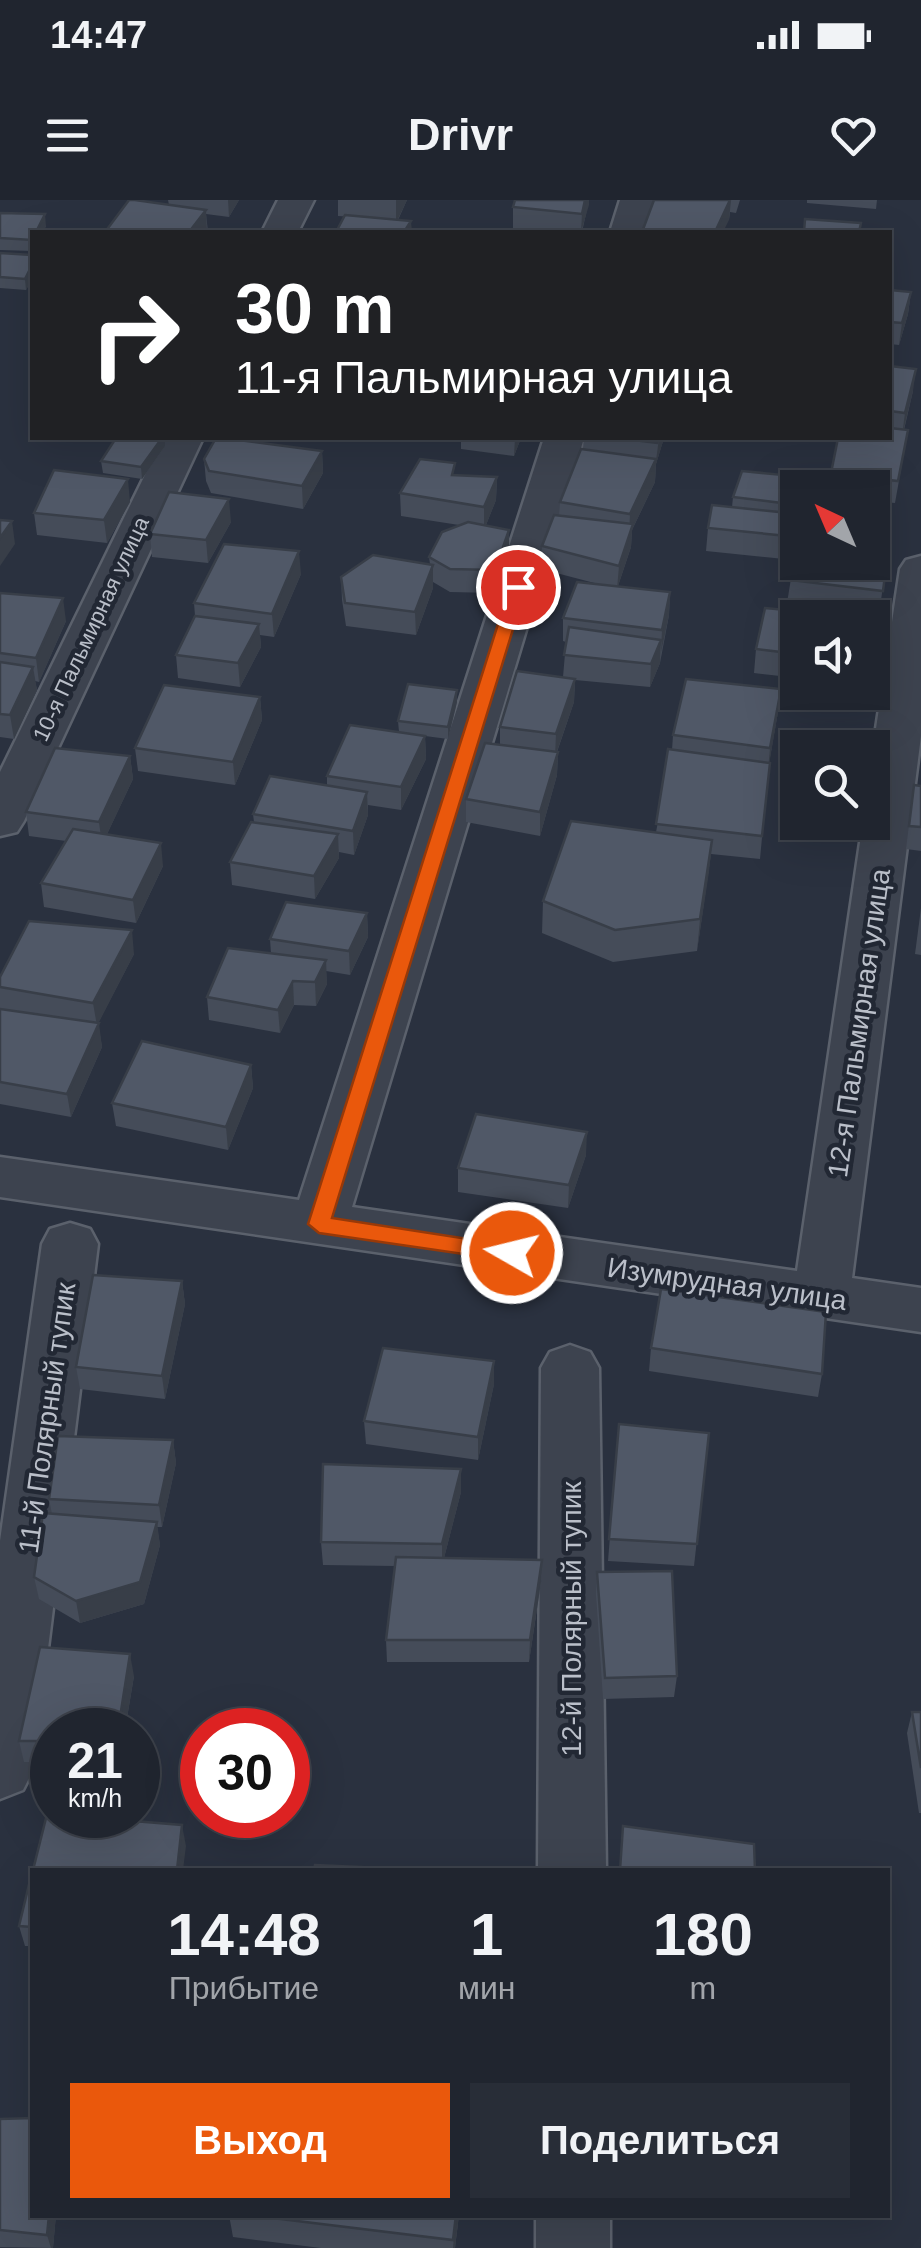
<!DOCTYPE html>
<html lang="ru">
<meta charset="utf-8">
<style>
:root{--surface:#20252f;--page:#282d37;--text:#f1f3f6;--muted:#a2a5aa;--line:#3d424b;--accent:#ea580c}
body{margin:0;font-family:Helvetica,sans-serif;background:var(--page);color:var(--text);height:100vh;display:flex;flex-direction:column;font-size:38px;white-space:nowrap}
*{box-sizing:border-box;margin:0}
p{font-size:32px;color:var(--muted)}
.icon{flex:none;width:55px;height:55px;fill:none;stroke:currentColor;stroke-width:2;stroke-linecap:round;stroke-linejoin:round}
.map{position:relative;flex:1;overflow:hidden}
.details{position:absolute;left:30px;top:1668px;width:860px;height:350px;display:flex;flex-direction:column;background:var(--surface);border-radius:0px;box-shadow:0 10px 40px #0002,0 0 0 2px var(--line)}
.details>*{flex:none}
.hud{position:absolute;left:30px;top:30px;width:862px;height:210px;border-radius:0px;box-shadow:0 10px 40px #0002,0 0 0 2px var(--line);background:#202124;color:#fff;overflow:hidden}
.needle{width:65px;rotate:316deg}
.tools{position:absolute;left:780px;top:270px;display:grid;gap:20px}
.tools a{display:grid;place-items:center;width:110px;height:110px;border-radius:0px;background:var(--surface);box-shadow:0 10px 40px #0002,0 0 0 2px var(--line);font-size:50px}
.speed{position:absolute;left:30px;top:1508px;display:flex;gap:20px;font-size:50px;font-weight:700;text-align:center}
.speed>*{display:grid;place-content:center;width:130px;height:130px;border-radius:50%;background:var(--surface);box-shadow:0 10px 40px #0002,0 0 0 2px var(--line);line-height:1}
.speed small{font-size:25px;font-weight:400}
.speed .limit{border:15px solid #d22;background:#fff;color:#111}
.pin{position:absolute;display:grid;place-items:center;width:85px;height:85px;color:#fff;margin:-42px;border:5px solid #fff;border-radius:50%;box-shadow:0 2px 10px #0007}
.me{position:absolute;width:110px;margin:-55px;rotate:278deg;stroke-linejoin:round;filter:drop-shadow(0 0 8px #0008)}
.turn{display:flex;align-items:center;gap:35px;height:210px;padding:0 40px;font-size:45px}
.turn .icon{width:130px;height:130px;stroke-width:2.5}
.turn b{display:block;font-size:70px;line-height:85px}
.eta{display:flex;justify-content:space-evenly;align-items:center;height:170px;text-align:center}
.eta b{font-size:60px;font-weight:700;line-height:70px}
.cta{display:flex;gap:20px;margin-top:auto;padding:20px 40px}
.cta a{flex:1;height:115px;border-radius:0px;background:var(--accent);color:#fff;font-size:40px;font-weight:700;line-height:115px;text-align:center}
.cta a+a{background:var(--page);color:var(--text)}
.status{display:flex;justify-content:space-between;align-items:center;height:70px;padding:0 50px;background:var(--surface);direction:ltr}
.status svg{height:28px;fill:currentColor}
header{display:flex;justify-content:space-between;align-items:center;height:130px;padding:0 40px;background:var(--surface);font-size:45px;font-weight:700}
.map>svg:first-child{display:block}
</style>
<div class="status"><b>14:47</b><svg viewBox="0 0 49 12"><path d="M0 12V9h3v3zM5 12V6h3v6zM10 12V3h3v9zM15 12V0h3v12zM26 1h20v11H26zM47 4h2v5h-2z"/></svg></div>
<header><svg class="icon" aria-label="menu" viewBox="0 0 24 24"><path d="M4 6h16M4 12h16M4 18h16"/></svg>Drivr<svg class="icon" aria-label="heart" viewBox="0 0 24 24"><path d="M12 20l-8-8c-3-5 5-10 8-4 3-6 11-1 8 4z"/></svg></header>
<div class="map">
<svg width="921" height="2048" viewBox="0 0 921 2048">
<rect width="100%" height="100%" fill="#2a313f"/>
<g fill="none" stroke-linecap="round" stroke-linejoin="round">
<defs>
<g id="street">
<polygon points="278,0 314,0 298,32 262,32"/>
<polygon points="620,0 656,0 646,32 610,32"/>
<polygon points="163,238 203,238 24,621 17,632 0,636 0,572"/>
<polygon points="544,238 584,238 352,1007 797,1071 863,622 872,622 872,555 900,369 906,360 921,356 921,536 852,1078 921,1088 921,1132 0,997 0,957 299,1000"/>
<polygon points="70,1023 90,1029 98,1044 33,1570 23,1590 0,1599 0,1341 42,1044 50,1029"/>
<polygon points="570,1145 590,1152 599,1168 606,1670 538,1670 541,1168 550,1152"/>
<rect x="536" y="2015" width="74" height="33"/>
</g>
</defs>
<use href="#street" stroke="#5b616c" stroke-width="5"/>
<use href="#street" fill="#3d434f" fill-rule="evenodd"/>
</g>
<g fill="#454c59">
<polygon points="168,0 239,0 229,17 206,14 208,32 169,5"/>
<polygon points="338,0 407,0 398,20 338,16"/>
<polygon points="515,0 589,0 582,32 551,32 513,29 513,7"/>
<polygon points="654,0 740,0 736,13 730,12 729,20"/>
<polygon points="807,0 877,0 876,9 807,3"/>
<polygon points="0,13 46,26 43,32 32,32 32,51 0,50"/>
<polygon points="0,53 32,55 32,79 26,90 0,88"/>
<polygon points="890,90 911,92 908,114 899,145 890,144"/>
<polygon points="890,166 913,191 904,230 908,230 895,303 872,301 872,288 829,288 831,273 890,238"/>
<polygon points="461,238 521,238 514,256 461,249"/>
<polygon points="584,238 664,238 656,264 655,282 632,330 631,347 618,386 670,392 669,415 660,463 650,487 575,480 574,502 557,552 558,552 557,575 540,636 466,622 466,599 500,545 500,527 563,477 566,442 563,441 563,418 602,385 541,369 542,346 559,316 560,302 583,249"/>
<polygon points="165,246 142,279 103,273 101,261"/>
<polygon points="322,251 323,273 303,309 211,293 206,281 204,259"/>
<polygon points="455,275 497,277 496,300 486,325 509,353 494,393 450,392 433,382 433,388 416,435 346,426 342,400 341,377 430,364 429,357 459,325 401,316 400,293"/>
<polygon points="798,288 798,362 889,345 879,414 787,403 794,360 706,351 708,328 732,307 733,297"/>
<polygon points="130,302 107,343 37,335 34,313"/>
<polygon points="231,322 208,363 152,357 150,334"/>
<polygon points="301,374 274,437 260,435 261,447 240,487 178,478 176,455 195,416 194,403"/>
<polygon points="0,393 66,421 39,482 35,481 37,490 14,539 0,537"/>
<polygon points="798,418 798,478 754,473 756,449"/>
<polygon points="457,490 457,502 448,539 425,536 426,559 401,610 368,605 368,615 354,655 339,652 339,658 315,699 232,685 230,662 254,622 253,614 327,585 327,576 399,532 398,521"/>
<polygon points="260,497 262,520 235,585 138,571 135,548"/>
<polygon points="778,512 769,563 760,659 711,654 697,751 613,762 542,733 543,701 656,632 672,550 673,535"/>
<polygon points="130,556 133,579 107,634 163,666 136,723 44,707 41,683 66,641 29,636 26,612"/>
<polygon points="914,585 921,586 921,651 906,649"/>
<polygon points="921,708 921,755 915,754"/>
<polygon points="367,713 368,737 350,775 326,771 327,784 316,806 294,805 280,833 209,820 207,797 271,754 270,739"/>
<polygon points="134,754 98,823 102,847 71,917 0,904 0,777"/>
<polygon points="251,865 253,888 228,950 116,926 112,903"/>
<polygon points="586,955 568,1008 458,992 458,968"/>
<polygon points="182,1081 185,1104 165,1199 80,1189 76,1167"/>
<polygon points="651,1148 822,1174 818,1197 649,1171"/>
<polygon points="494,1184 478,1260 366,1244 364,1221"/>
<polygon points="619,1224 709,1233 694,1366 608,1361"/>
<polygon points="173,1240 176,1263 162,1327 157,1327 160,1345 144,1404 80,1423 39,1399 34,1377 52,1314 49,1299"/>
<polygon points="461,1292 444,1358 542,1360 541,1382 529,1462 387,1462 386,1440 395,1366 323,1365 321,1342"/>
<polygon points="597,1372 677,1476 674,1497 603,1499 596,1394"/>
<polygon points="134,1476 125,1530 52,1530 52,1562 24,1562 19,1541"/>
<polygon points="912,1512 921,1512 921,1613 919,1613 907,1533"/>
<polygon points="32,1672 32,1746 25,1746 19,1726"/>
<polygon points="0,1919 56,2015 53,2048 0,2047"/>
<polygon points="229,2015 459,2015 455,2048 321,2048 233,2037"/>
<polygon points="606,2015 715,2015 714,2020 606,2017"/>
</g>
<g fill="#383e48">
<polygon points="228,0 239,0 229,17"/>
<polygon points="396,0 407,0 396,23"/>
<polygon points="585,0 589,0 589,5 581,32 582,14"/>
<polygon points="731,0 729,20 723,32 715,32"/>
<polygon points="206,10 207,32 189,32"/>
<polygon points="45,14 46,26 43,32 36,32"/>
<polygon points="411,21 412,32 404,32"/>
<polygon points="32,65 32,79 26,90 25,79"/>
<polygon points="911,92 908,114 899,145 902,123"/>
<polygon points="916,169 913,191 902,236 905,213"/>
<polygon points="162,238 165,238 165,246 142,279 141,267"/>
<polygon points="515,238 521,238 514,256"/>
<polygon points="659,238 664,238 656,264 655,282 632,330 631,347 617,389 619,366 629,335 630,314 656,261"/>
<polygon points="322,251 323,273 303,309 302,286"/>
<polygon points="497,277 496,300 484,330 484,307"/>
<polygon points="128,279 130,302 107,343 104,320"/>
<polygon points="229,299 231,322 208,363 206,340"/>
<polygon points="12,321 15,344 0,366 0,338"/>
<polygon points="509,330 509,353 494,393 495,370"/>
<polygon points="299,351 301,374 274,437 272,414"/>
<polygon points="433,365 433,388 416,435 415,412"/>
<polygon points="670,392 669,415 661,453 662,430"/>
<polygon points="63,398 66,421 39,482 36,458"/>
<polygon points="259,424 261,447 240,487 238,463"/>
<polygon points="661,440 660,463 650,487 651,464"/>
<polygon points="33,467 37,490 14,539 10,515"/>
<polygon points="575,479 574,502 555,557 556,534"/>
<polygon points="781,489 778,512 768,571 770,548"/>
<polygon points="457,490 457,502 448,539 448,527"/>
<polygon points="260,497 262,520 235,585 233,562"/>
<polygon points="425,536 426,559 401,610 401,587"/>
<polygon points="558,552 557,575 540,636 540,612"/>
<polygon points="130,556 133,579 102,645 99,622"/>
<polygon points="367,592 368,615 354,655 353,631"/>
<polygon points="338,634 339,658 315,699 314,676"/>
<polygon points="712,640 709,672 697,751 700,719"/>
<polygon points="161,643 163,666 136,723 133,700"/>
<polygon points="367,713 368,737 350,775 349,751"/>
<polygon points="132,730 134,754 97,826 93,803"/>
<polygon points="326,760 327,784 316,806 315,782"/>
<polygon points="293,781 294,805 280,833 278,810"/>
<polygon points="99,823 102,847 71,917 67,894"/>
<polygon points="251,865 253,888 228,950 226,927"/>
<polygon points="587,932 586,955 568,1008 569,985"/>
<polygon points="182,1081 185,1104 165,1199 162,1176"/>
<polygon points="494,1161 494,1184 478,1260 478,1237"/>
<polygon points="173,1240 176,1263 162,1327 159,1305"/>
<polygon points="461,1269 461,1292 442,1366 442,1344"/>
<polygon points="157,1322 160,1345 144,1404 80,1423 76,1401"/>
<polygon points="542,1360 541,1382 529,1462 530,1440"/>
<polygon points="130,1454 134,1476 125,1530 118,1530"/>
<polygon points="182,1625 186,1646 183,1670 177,1670"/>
<polygon points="49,2015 56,2015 53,2048 51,2048 47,2035"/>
<polygon points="456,2015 459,2015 455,2048 453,2048"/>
</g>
<g fill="#505867" stroke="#383e48" stroke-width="2.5">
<polygon points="129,0 135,0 206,10 189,32 105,32"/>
<polygon points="515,0 585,0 582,14 513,7"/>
<polygon points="654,0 730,0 715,32 642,32"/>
<polygon points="0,13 45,14 36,32 32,32 32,40 0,38"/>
<polygon points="345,15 411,21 404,32 336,32"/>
<polygon points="805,19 861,23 859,32 804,32"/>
<polygon points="0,53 32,55 32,65 25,79 0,77"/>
<polygon points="890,90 911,92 902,123 890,122"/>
<polygon points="890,166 916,169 905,213 890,211"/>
<polygon points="890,228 908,230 898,281 831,273 838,238 890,238"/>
<polygon points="116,238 162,238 141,267 101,261"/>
<polygon points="216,238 223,238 322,251 302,286 209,271 204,259"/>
<polygon points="617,238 659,238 657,243"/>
<polygon points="581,249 656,259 630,314 560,302"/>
<polygon points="420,259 455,263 452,275 497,277 484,307 400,293"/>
<polygon points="54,270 128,279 104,320 34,313"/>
<polygon points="742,271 825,279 824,288 798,288 798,305 733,297"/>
<polygon points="169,292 229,299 206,340 150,334"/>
<polygon points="712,305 798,314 798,337 708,328"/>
<polygon points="554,315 633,324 619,366 542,346"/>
<polygon points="0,320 12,321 0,338"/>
<polygon points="468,322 509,330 495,370 450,369 429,357 442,332"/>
<polygon points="872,343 889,345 883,391 790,380 796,345 798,362 872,362"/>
<polygon points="224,344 299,351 272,414 194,403"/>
<polygon points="373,355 433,365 415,412 345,403 341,377"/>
<polygon points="577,382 670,392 662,430 563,418"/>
<polygon points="0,393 63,398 36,458 0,453"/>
<polygon points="765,408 840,415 839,418 798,418 798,454 756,449"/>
<polygon points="195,416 259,424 238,463 176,455"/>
<polygon points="569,427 661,440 651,464 564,455"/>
<polygon points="0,462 33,467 10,515 0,514"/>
<polygon points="517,471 575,479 556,534 500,527"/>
<polygon points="686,479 781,489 770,548 673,535"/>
<polygon points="408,484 457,490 448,527 398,521"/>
<polygon points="164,485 260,497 233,562 135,548"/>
<polygon points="350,525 425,536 401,587 327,576"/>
<polygon points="485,543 558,552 540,612 466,599"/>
<polygon points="55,548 130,556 99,622 26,612"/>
<polygon points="668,549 770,563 762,636 656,624"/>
<polygon points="270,576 367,592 353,631 253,614"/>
<polygon points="914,585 921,586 921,627 909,626"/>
<polygon points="571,621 712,640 700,719 615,730 543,701"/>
<polygon points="251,622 338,634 314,676 230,662"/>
<polygon points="73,629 161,643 133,700 41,683"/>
<polygon points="286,702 367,713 349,751 270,739"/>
<polygon points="29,721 132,730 93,803 0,787 0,777"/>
<polygon points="228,748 326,760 315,782 293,781 278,810 207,797"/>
<polygon points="0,809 99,823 67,894 0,882"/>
<polygon points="142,841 251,865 226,927 112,903"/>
<polygon points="476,914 587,932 569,985 458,968"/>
<polygon points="93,1075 182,1081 162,1176 76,1167"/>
<polygon points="661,1089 826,1112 822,1174 651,1148"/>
<polygon points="383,1148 494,1161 478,1237 364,1221"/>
<polygon points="619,1224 709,1233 697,1344 609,1339"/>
<polygon points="58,1236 173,1240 159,1305 49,1299"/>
<polygon points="323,1264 461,1269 442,1344 321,1342"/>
<polygon points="43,1313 157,1322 140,1382 76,1401 34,1377"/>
<polygon points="396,1357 542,1360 530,1440 386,1440"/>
<polygon points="672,1371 677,1476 605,1478 597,1372"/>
<polygon points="40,1447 130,1454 118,1530 52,1530 52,1541 19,1541"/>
<polygon points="912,1512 921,1512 921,1568"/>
<polygon points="47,1614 182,1625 177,1670 33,1670"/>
<polygon points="623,1626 754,1644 755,1670 620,1670"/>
<polygon points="315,1665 427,1670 314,1670"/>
<polygon points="32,1672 32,1727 19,1726"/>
<polygon points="32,1918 32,2015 49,2015 47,2035 0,2030 0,1919"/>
<polygon points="247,2015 456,2015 453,2040"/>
</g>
<polygon fill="#ea580c" stroke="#983908" stroke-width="2.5" points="511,383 526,387 332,1018 520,1047 520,1059 512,1061 319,1033 308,1024"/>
<g text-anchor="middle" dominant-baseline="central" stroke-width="9" stroke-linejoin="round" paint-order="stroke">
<g font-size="22" fill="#babfc9" stroke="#222834">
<text transform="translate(91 429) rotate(-65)">10-я Пальмирная улица</text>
</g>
<g font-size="28" fill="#babfc9" stroke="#222834">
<text transform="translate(859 823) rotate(-82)">12-я Пальмирная улица</text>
<text transform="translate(727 1084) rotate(8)">Изумрудная улица</text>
<text transform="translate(47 1218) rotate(-82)">11-й Полярный тупик</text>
<text transform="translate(571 1419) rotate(-90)">12-й Полярный тупик</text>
</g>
</g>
</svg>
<div class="tools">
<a><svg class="needle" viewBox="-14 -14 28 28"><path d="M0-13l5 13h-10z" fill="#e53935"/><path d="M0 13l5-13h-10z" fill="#a2a5aa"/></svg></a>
<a><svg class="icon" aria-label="sound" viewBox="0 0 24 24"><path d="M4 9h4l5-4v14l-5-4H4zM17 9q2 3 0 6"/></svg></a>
<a><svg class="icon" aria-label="search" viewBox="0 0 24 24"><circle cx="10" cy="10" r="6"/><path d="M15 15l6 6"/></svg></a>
</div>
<div class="speed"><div>21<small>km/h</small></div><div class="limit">30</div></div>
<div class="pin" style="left:518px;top:387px;background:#d93025"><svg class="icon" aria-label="arrive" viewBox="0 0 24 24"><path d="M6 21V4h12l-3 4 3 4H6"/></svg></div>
<svg class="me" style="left:512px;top:1053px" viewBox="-20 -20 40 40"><circle r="17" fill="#ea580c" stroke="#fff" stroke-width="3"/><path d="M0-11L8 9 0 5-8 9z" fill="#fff"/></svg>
<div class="hud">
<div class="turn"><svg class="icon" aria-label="right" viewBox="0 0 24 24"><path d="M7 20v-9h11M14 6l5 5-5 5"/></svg><div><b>30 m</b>11-я Пальмирная улица</div></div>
</div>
<section class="details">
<div class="eta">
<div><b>14:48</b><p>Прибытие</p></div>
<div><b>1</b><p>мин</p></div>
<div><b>180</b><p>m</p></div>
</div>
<div class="cta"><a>Выход</a><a>Поделиться</a></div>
</section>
</div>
